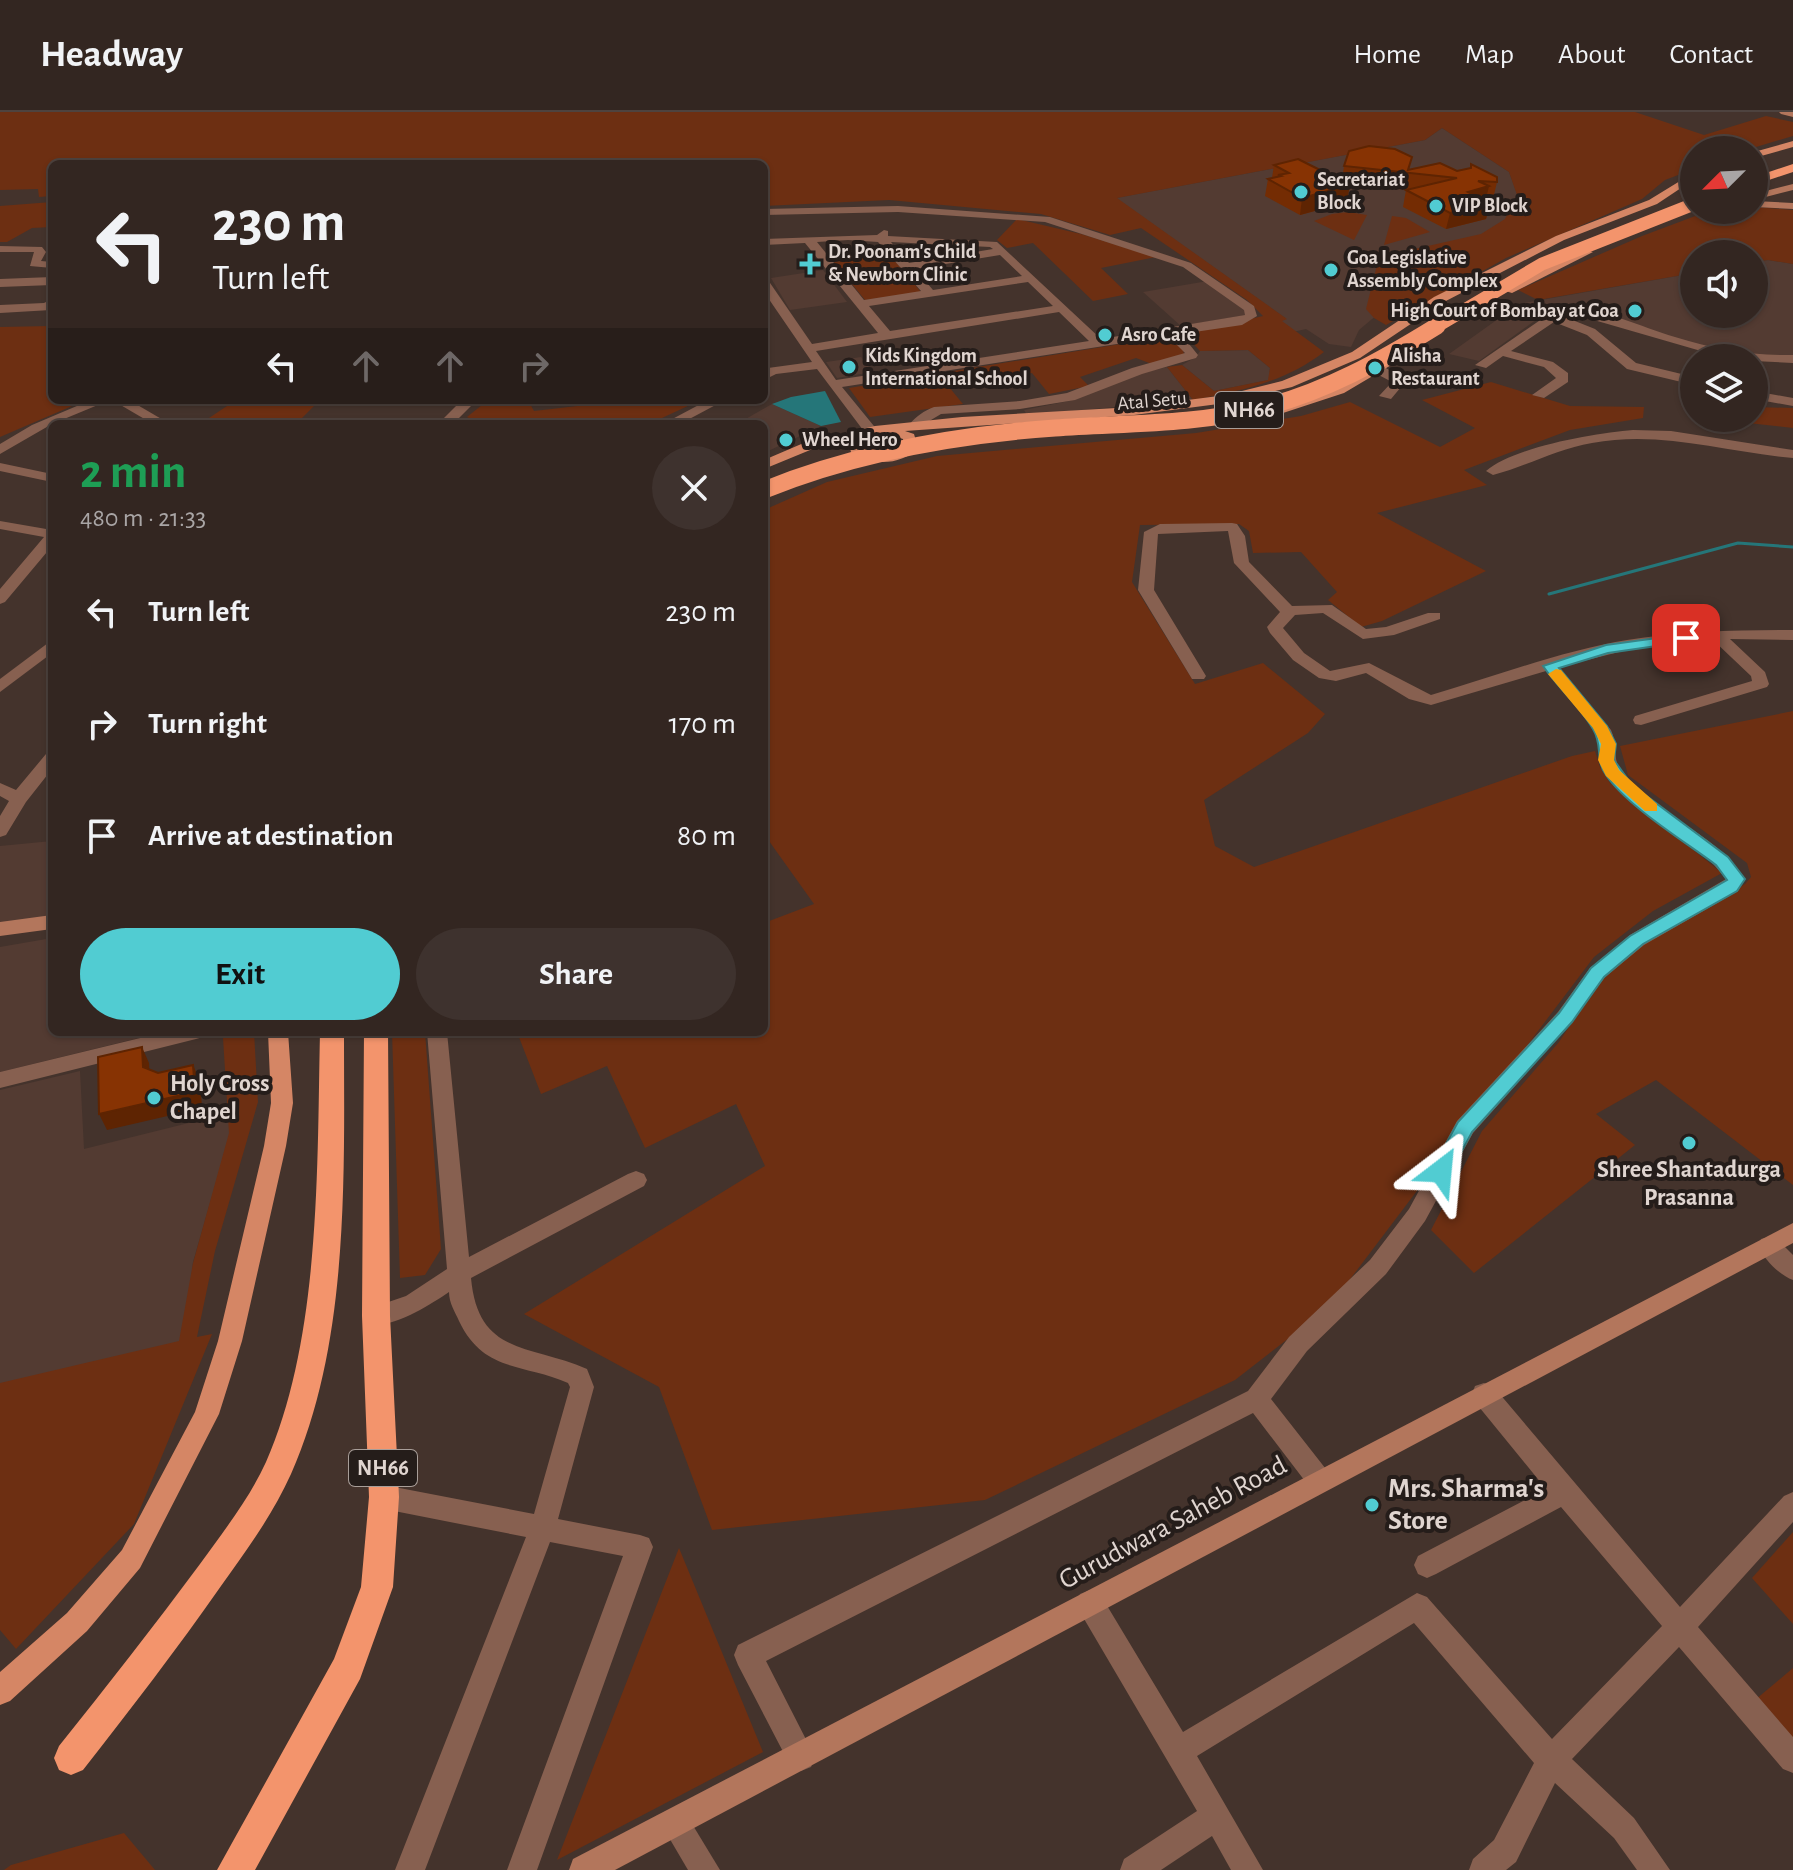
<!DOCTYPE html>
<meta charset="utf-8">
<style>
:root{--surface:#332621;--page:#3e322e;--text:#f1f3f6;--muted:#a9a5a5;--line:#4e433f;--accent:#51ccd2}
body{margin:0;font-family:"Alegreya Sans",sans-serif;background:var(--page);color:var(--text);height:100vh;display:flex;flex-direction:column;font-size:30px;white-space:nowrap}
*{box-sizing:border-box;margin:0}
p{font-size:26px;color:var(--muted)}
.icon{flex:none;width:44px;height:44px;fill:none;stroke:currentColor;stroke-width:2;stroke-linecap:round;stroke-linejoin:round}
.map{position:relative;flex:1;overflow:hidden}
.panel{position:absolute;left:48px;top:308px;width:720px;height:616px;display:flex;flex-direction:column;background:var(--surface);border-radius:12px;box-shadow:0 2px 6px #0004,0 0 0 2px var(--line)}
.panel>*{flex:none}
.banner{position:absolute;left:48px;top:48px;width:720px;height:244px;border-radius:12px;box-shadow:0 2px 6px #0004,0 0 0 2px var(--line);background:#332621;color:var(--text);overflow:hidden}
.needle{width:52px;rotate:246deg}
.tools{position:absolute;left:1680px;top:24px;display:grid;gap:16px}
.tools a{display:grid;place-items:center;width:88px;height:88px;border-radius:50%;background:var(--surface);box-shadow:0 2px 6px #0004,0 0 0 2px var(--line);font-size:40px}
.pin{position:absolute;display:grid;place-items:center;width:68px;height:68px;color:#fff;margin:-34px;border-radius:16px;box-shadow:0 4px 12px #0006}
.me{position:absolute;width:88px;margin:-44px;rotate:29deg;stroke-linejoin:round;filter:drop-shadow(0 0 6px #0008)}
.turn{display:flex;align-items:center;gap:28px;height:168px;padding:0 32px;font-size:36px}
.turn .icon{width:104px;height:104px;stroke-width:2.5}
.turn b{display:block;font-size:56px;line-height:68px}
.lanes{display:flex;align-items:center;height:76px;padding:0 32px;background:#0003;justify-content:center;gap:40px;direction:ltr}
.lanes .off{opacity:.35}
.round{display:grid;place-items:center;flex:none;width:84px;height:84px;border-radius:42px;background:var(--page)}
.summary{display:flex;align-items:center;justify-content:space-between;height:136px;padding:0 32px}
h1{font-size:48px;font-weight:700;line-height:60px;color:#1e9e55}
.button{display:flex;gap:16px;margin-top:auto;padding:16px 32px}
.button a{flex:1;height:92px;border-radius:48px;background:var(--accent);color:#111;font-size:32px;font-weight:700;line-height:92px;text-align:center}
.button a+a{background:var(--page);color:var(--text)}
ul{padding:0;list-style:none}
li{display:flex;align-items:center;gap:24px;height:112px;padding:0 32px}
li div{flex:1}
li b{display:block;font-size:30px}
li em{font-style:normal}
header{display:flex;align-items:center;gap:48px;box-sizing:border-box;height:112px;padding:0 40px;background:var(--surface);border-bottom:2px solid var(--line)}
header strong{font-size:38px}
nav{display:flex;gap:44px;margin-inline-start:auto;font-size:28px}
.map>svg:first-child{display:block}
</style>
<header>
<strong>Headway</strong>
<nav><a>Home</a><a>Map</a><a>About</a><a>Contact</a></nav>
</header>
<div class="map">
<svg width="1793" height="1758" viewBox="0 0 1793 1758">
<rect width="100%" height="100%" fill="#44332c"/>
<g fill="#533b32">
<polygon points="1442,16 1509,60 1526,106 1378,202 1359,218 1351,235 1329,232 1306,217 1293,220 1278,209 1285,206 1116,86 1425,28"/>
<polygon points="1768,148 1793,152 1793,245 1758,244 1669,227 1565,197 1544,202 1479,249 1449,242 1519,192 1694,161 1694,202 1754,202 1754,150"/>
<polygon points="823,158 847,190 790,198 771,166"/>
<polygon points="1208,169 1245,197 1246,203 1181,214 1143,180"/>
<polygon points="1248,238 1270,256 1269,268 1214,279 1182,253 1196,245 1200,239"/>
<polygon points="861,245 873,260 837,266 826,250"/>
<polygon points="1167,255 1193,288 1027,303 1024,298 1069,289 1128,264"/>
<polygon points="772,292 821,314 764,341 764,312 737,312"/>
<polygon points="52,729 52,804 0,812 0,734"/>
<polygon points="52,826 52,920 163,920 0,960 0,835"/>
<polygon points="80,959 84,1037 229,1001 230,1022 193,1150 182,1252 0,1300 0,978"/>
</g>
<g fill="#6d2f12">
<path d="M0 0H1635L1704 23 1766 4 1793 10V24L1746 38H1694V57L1665 68 1642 87 1506 146 1386 213 1374 206 1366 197 1379 145 1481 122 1505 107 1517 83 1509 60 1442 16 1425 28 1117 86 1287 207 1282 209 1324 240C1285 270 1241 279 1193 288L1167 255 1182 253 1214 279 1268 268 1270 256 1248 238 1200 239 1184 222 1263 204 1247 188 1141 116 1110 123 1041 102 889 88 764 94V52H52V84L39 85 38 77 0 78Z"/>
<polygon points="52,90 52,115 32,116 7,130 0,130 0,94"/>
<polygon points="1754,95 1793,98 1793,152 1768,148 1754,150 1754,142 1694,142 1694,161 1538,188 1518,178 1642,124 1706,100 1754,98"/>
<polygon points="1348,100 1367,103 1354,128 1314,109 1332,102"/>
<polygon points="1392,104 1406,106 1430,120 1384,133"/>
<polygon points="1017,107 1081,122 1156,145 1101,156 1128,182 1093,189 1033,131 1007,136 997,128"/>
<polygon points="889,142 921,180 865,188 834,150"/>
<polygon points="52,214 52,288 86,288 0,325 0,215"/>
<polygon points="1170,224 1182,235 1184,242 1152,252 1136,246 1080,265 1089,274 1049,282 1032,261 949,275 963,292 870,305 849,276"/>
<polygon points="1491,270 1570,294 1644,295 1643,306 1570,318 1464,358 1487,373 1377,401 1486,459 1382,509 1361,515 1328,488 1337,480 1301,440 1253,441 1249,419 1239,412 1140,413 1132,470 1195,572 1263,551 1325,602 1308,621 1204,688 1215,734 1254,755 1572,644 1595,639 1600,655 1610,671 1722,761 1653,799 1594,845 1329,1195 1235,1268 985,1388 712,1418 659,1275 524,1202 765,1054 736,992 645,1036 607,954 541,982 517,920 764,920 764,811 814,792 764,722 764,398 827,370 937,344 1196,321 1301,304 1350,290 1440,335 1475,316 1422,288"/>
<polygon points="236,288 320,288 302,306 287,310 200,312"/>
<polygon points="502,288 528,288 534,299 629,288 689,288 690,293 649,312 482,312 467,305 487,289"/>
<polygon points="1754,295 1793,296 1793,316 1730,309 1730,306 1754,306"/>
<polygon points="1793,599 1793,1073 1656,968 1596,1002 1635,1033 1474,1161 1431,1118 1482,1019 1559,930 1603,864 1646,828 1745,772 1751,765 1747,751 1628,663 1620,634"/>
<polygon points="254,920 258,990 215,1139 197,1225 212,1222 134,1412 16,1537 0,1518 0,1271 179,1229 193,1151 229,1021 223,926"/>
<polygon points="392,920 425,920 441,1137 425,1163 400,1166"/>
<polygon points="1793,1420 1793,1512 1752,1466"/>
<polygon points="679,1436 763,1640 557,1748"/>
<polygon points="1793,1556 1793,1633 1755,1588"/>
<polygon points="124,1721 155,1758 4,1758 11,1753"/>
</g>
<polygon fill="#257679" points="825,279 841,310 821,314 772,292 791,285"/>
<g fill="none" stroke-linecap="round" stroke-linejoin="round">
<polyline stroke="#257679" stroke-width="3" points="1549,482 1738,431 1793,435"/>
<g fill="#876050" fill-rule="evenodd">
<path d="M898 94 1050 105 1191 151 1254 194 1257 204 1242 213 1181 222 1198 243 1196 246 1142 262 1075 288 1020 297 941 302 916 317 909 313C916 304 924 299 934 295L1020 289 1067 281 1132 256 1185 241 1168 224 842 275 878 319 866 322 817 257 776 262 764 268V259L768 256 812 250 764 180V167L768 168 812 232 878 221 805 131 764 133V127L877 123 884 118 888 119V124L997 130 1101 227 1245 203 1244 198 1183 155 1045 110 898 100 764 103V97ZM848 128 878 130 921 179 864 188 817 130ZM891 130 990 135 993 137 909 151ZM1000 143 1022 164 933 178 915 157ZM1028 170 1053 194 890 219 869 194ZM1059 200 1089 229 836 268 816 239Z"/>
<polygon points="0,134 42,135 46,140 41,149 52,150 52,156 30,154 34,140 0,140"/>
<polygon points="52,165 52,173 0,175 0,167"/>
<polygon points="52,187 51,198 0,201 0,193 44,191"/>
<path d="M1565 197C1605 196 1638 214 1675 225 1713 237 1753 244 1793 243V251L1754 249V246H1733L1701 239 1580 204 1565 205 1595 217 1636 251 1694 265V273L1627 257 1587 223 1554 210 1511 239 1553 250 1568 261V270L1544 286 1532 283 1556 266 1544 255 1503 244 1486 256 1475 253 1549 202Z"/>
<polygon points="1373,254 1383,254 1406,269 1391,287 1379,284 1392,270 1373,260"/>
<polygon points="1754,279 1793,286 1793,294 1754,287"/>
<polygon points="91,288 110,288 52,312 0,342 0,332 32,313"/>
<polygon points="112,288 129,288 170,312 153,312"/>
<polygon points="462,288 477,288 453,312 438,312"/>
<polygon points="708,288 725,288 680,312 663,312"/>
<path d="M1633 318 1671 319 1793 338V346C1725 340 1661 318 1592 331 1557 337 1527 354 1493 363L1486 359C1513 335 1596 321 1633 318Z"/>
<polygon points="0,351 52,362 52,370 0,359"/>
<polygon points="0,409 52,418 52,434 5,490 0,492 0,477 44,425 0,417"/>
<path d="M1232 411 1237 412 1245 424 1249 450 1292 494 1332 493 1366 517 1386 515 1428 501H1440V507L1394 523 1363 527 1323 501 1295 503 1283 516 1304 541 1330 559 1369 551 1431 583C1496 564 1561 539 1627 528 1683 519 1737 518 1793 518V528L1730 527 1765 560 1769 572 1767 575 1641 613 1635 612 1633 608 1635 604 1752 569 1751 564 1712 527 1627 538 1559 555 1611 618C1617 631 1613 649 1621 660 1653 704 1714 718 1745 767L1738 779 1644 833 1604 866 1572 910 1473 1021 1425 1109 1386 1162 1307 1239 1271 1287 1329 1361 1333 1369 1329 1377 1320 1381 1311 1377 1253 1301 766 1549 815 1645 811 1655 801 1659 791 1655 738 1553 734 1543 738 1533 1248 1279 1289 1225 1370 1148 1409 1097 1457 1009 1558 900 1590 856 1630 823 1726 767C1695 725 1642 708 1609 668 1597 653 1603 638 1596 622 1584 598 1562 580 1546 559L1431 593 1409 587 1366 561 1336 569 1319 566 1293 548 1270 521 1267 515 1280 500 1234 451 1228 419 1158 422 1154 478 1206 564 1204 567H1192L1138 478 1144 420 1160 412Z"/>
<polygon points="52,528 52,541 0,580 0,567"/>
<polygon points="52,641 52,657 26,690 6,723 0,725 0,704 9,689 0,684 0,671 16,678 46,642"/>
<polygon points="165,920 206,920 203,925 196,927 0,976 0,960"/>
<path d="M427 920H447L469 1145 628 1062 636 1059 644 1062 647 1068 644 1074 471 1166C478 1244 530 1232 587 1257L594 1275 558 1407 640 1423 649 1426 653 1435 537 1758H507L623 1444 550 1430 425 1758H395L526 1425 384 1397 375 1393 371 1385 375 1377 384 1373 534 1402 570 1275 568 1271C523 1251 484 1261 459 1209 455 1200 449 1191 449 1180 430 1193 389 1219 368 1211L364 1204 368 1197 406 1184 447 1157Z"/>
<path d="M1769 1125 1777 1127 1793 1143V1168C1779 1163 1764 1147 1758 1134L1761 1127Z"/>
<polygon points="1484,1271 1493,1274 1680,1495 1784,1384 1793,1380 1793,1410 1698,1515 1793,1625 1793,1661 1783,1657 1679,1535 1572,1647 1634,1706 1670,1758 1637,1758 1614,1726 1555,1671 1516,1750 1506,1758 1469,1758 1473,1747 1494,1728 1534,1651 1414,1511 1197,1644 1263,1758 1231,1758 1212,1724 1161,1758 1120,1758 1124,1747 1197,1699 1080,1500 1076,1491 1080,1482 1090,1478 1100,1482 1183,1620 1417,1481 1427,1485 1552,1627 1662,1514 1561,1395 1436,1462 1427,1466 1418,1462 1414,1453 1418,1444 1546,1377 1475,1290 1472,1282 1475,1274"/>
<polygon points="676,1697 686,1702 720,1758 688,1758 661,1712 666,1702"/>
</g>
<g fill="#b3765c" fill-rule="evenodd">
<polygon points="1779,0 1793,0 1793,5 1781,2"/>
<polygon points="1793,72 1793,78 1754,88 1754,82"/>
<polygon points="1754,89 1793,91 1793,97 1754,95"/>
<polygon points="52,803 52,817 0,824 0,810"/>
<polygon points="1793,1111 1793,1131 615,1758 569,1758 573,1747"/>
</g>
<g fill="#d58665" fill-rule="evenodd">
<polygon points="1793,29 1793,35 1754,46 1754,40"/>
<path d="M1680 69 1684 70V74L1657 92 1564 128 1442 191 1360 246 1292 275 1226 291 1134 303 905 319 914 322 918 336C900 354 872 354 851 340L848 329 815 336 764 357V348L806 330 875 314 962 305 1134 295 1226 283 1282 269 1352 240 1434 185 1556 124 1649 88ZM885 321 903 327 904 335 883 342 862 335 861 331 868 325Z"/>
<polygon points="1583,138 1593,140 1512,181 1502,178"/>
<polygon points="1387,246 1398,249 1344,281 1283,301 1276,297 1334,275"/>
<polygon points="268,920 288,920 293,991 286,1034 242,1229 219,1302 140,1456 87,1519 10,1589 0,1593 0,1560 67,1501 122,1438 195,1300 218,1229 264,1034 271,991"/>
</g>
<g fill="#f3946c" fill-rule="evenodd">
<polygon points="1793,52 1793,60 1754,73 1754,65"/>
<path d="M320 920H344C344 1063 350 1229 291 1362 273 1402 247 1438 221 1474 177 1537 130 1598 83 1658L71 1663 59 1658 54 1646 59 1634C107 1574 154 1514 200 1452 223 1420 249 1387 266 1350 321 1225 317 1055 320 920Z"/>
<polygon points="364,920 388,920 390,1204 399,1385 393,1475 360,1567 255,1758 217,1758 334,1547 361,1475 369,1385 362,1204"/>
</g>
<polyline stroke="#f3946c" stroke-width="13" points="1434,216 1542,152 1694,92"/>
<path stroke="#f3946c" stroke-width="17" d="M764 378C858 340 955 323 1055 316 1123 311 1195 313 1261 296 1325 280 1382 248 1437 214"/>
</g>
<polygon fill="#742c03" points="1471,52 1497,70 1493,87 1486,86 1486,88 1490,91 1486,107 1446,117 1403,95 1406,78 1408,78 1345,71 1347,90 1300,103 1265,84 1268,67 1272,66 1274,53 1342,69 1344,54 1409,58 1457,59 1470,56"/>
<g fill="#5e2402">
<polygon points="1350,73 1347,90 1300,103 1302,86"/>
<polygon points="1489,74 1485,91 1468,80"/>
<polygon points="1490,91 1486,107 1446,117 1450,101"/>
<polygon points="142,935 149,951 150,970 143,955"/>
<polygon points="193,953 200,969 202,996 107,1018 99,1002"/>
</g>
<g fill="#873303" stroke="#5e2402" stroke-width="2">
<polygon points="1369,34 1395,37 1412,45 1408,58 1440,51 1457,59 1471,56 1471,52 1497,65 1497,70 1478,69 1489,74 1468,80 1490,91 1450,101 1406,78 1457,66 1344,54 1349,39"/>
<polygon points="1298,47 1350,73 1302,86 1268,67 1281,64 1278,63 1289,61 1274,53"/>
<polygon points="142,935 143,955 158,961 193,953 195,980 99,1002 98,945"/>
</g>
<path fill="#51ccd2" stroke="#358588" stroke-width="2" d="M1686 522 1693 526 1691 529 1608 541 1559 556 1607 614 1616 632 1614 648 1632 673 1728 745 1745 767 1737 779 1643 832 1604 865 1572 910 1472 1020 1448 1065H1434L1431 1059 1458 1010 1559 901 1591 856 1630 824 1727 768 1716 753C1684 729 1627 694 1606 663 1595 648 1603 633 1593 617 1580 594 1558 576 1543 554L1606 533Z"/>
<polygon fill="#f59e0b" points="1556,557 1561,558 1607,614 1616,632 1614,648 1619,658 1657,692 1657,699 1645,699 1606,664 1598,648 1601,632 1593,616 1548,562"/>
<g fill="#51ccd2" stroke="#251d1a" stroke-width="3">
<circle cx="1301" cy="80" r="8"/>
<circle cx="1436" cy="94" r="8"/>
<path d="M806 140h8v8h8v8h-8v8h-8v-8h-8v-8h8z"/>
<circle cx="1331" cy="158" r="8"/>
<circle cx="1635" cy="199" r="8"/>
<circle cx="1105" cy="223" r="8"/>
<circle cx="849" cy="255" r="8"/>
<circle cx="1375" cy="256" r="8"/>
<circle cx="786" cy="328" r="8"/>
<circle cx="154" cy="986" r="8"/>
<circle cx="1689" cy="1031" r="8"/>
<circle cx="1372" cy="1393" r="8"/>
</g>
<g text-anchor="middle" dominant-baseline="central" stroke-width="8" stroke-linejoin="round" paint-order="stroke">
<g font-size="20" font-weight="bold" fill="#e0d5d0" stroke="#251d1a" text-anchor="start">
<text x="1317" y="68">Secretariat<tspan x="1317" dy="23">Block</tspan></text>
<text x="1452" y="94">VIP Block</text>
<text x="828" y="140">Dr. Poonam's Child<tspan x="828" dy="23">&amp; Newborn Clinic</tspan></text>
<text x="1347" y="146">Goa Legislative<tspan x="1347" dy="23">Assembly Complex</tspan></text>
<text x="1619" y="199" text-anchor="end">High Court of Bombay at Goa</text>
<text x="1121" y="223">Asro Cafe</text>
<text x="865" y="244">Kids Kingdom<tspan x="865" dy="23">International School</tspan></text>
<text x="1391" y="244">Alisha<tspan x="1391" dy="23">Restaurant</tspan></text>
<text x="802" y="328">Wheel Hero</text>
</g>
<g font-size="20" fill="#e0d5d0" stroke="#251d1a">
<text transform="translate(1152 289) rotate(-5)">Atal Setu</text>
</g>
<g fill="#251d1a" stroke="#a89e99" stroke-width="2">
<rect x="1215" y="280" width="68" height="36" rx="6"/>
<rect x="349" y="1338" width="68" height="36" rx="6"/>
</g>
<g font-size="22" font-weight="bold" fill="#e0d5d0">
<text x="1249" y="298">NH66</text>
<text x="383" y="1356">NH66</text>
</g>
<g font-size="24" font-weight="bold" fill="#e0d5d0" stroke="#251d1a" text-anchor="start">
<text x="170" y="972">Holy Cross<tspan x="170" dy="28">Chapel</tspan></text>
<text x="1689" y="1058" text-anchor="middle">Shree Shantadurga<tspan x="1689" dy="28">Prasanna</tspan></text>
</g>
<g font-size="28" font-weight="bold" fill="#e0d5d0" stroke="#251d1a" text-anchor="start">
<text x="1388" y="1377">Mrs. Sharma's<tspan x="1388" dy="32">Store</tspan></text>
</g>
<g font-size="28" fill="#e0d5d0" stroke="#251d1a">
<text transform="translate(1173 1411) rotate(-28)">Gurudwara Saheb Road</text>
</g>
</g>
</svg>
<div class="tools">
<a><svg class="needle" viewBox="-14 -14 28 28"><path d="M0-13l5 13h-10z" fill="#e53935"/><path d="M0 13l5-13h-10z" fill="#a9a5a5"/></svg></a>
<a><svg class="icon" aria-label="sound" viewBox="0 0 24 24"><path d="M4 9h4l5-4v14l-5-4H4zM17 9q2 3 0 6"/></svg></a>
<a><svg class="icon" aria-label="layers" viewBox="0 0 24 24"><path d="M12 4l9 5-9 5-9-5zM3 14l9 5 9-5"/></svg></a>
</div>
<div class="pin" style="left:1686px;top:526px;background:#d93025"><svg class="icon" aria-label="arrive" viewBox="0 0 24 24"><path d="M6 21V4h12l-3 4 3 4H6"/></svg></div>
<svg class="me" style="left:1441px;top:1059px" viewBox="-20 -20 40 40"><path d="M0-17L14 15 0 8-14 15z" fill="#51ccd2" stroke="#fff" stroke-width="4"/></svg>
<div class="banner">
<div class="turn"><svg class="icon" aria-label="left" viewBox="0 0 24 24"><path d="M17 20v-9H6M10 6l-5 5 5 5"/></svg><div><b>230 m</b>Turn left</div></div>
<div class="lanes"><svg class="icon" aria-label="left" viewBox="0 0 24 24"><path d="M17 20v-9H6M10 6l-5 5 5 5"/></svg><svg class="icon off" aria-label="ahead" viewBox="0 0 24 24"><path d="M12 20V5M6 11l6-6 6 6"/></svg><svg class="icon off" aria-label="ahead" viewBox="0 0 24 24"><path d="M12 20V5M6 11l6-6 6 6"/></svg><svg class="icon off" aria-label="right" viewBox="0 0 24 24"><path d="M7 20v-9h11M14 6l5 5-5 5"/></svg></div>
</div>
<section class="panel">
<div class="summary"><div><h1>2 min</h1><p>480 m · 21:33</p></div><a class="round"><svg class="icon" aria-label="close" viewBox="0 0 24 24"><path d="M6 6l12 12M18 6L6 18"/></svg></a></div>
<ul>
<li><svg class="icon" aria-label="left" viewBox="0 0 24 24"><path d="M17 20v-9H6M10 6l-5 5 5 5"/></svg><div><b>Turn left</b></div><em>230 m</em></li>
<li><svg class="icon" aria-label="right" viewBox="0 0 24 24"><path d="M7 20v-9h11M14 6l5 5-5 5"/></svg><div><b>Turn right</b></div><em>170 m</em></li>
<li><svg class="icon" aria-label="arrive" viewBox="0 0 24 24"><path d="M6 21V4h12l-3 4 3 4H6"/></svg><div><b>Arrive at destination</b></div><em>80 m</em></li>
</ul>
<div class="button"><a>Exit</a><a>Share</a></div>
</section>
</div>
